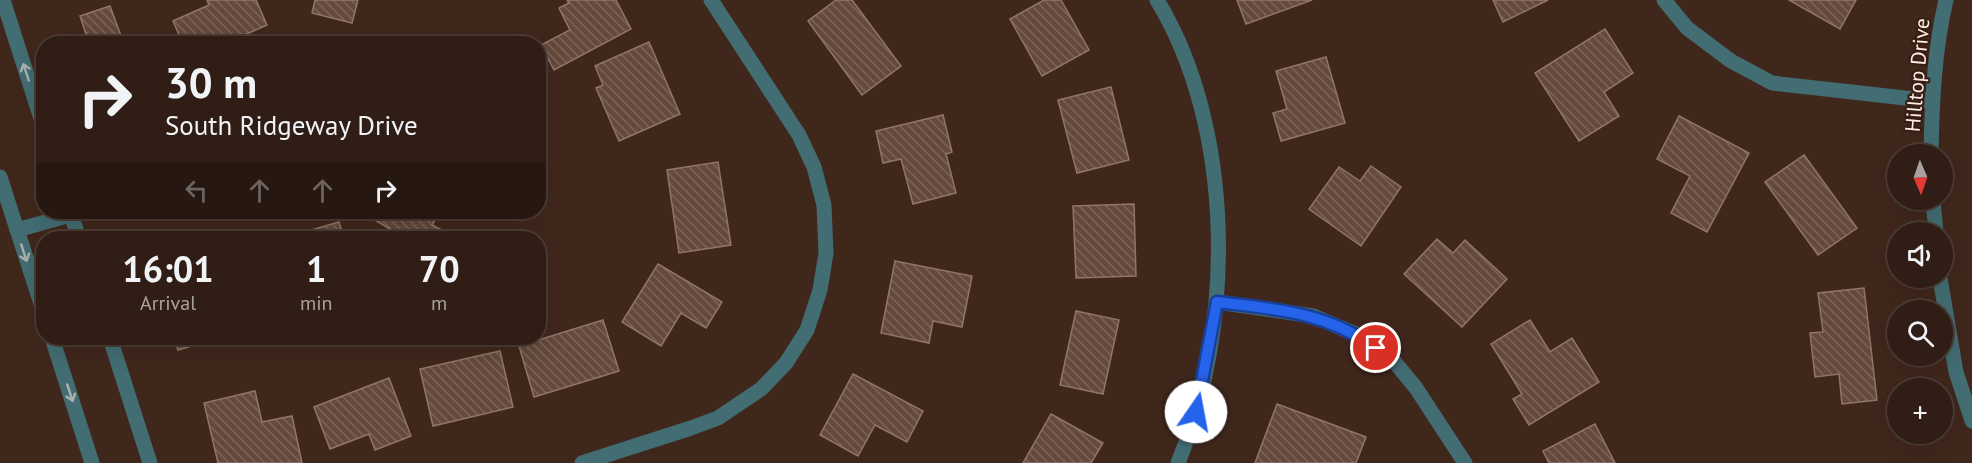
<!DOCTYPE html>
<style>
:root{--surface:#301d15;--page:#3c2a22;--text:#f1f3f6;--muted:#a8a2a0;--line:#4b3b34}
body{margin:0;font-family:"PT Sans",sans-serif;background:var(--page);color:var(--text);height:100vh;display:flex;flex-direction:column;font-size:22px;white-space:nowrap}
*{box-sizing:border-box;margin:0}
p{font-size:20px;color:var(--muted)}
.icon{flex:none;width:33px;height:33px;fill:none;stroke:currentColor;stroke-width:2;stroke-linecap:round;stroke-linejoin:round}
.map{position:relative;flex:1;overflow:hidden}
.panel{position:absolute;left:36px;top:231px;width:510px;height:114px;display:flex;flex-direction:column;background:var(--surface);border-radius:24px;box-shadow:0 6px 24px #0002,0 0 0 2px var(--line)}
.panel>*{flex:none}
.guide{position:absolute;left:36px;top:36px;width:510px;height:183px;border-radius:24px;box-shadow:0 6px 24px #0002,0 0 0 2px var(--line);background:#301d15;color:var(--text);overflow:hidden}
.needle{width:39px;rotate:178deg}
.buttons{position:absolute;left:1887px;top:144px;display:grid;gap:12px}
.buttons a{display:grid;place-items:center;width:66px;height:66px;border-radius:50%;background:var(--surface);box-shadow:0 6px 24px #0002,0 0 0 2px var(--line);font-size:30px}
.pin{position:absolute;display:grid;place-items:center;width:51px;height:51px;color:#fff;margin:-26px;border:3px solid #fff;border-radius:50%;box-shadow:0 2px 6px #0007}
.me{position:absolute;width:66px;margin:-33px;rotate:12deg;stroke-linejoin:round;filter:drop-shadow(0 0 4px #0008)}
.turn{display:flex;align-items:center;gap:21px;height:126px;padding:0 30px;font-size:27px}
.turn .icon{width:78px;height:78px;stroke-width:2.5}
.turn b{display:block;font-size:42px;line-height:51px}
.lanes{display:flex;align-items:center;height:57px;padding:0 30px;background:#0003;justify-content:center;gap:30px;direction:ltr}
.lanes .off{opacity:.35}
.eta{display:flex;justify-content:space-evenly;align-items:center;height:102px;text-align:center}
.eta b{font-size:36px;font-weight:600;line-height:42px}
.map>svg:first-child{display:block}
</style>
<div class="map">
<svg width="1972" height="463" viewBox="0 0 1972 463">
<defs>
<pattern id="building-back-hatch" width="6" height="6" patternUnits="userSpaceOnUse" patternTransform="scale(1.5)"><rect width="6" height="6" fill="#64493c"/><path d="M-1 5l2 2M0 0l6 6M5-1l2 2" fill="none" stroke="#7b6358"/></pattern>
</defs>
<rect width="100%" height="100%" fill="#40271c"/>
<g fill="url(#building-back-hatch)" stroke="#927568" stroke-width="1.5">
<polygon points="207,0 256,0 267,25 224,44 183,44 173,21 209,5"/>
<polygon points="315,0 358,0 352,23 312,13"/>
<polygon points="567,0 616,0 631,29 554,70 541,45 570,30 559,8 569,3"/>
<polygon points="836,0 852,0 901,66 862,95 808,21"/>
<polygon points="1044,0 1061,0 1089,50 1042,76 1010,19"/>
<polygon points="1237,0 1312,0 1246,24"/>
<polygon points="1493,0 1548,0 1503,22"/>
<polygon points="1789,0 1856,0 1840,29"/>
<polygon points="110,6 124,44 89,44 80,16"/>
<polygon points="1605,29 1633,73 1604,92 1619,116 1579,141 1535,73"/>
<polygon points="649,42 680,114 619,141 596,88 603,85 595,66"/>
<polygon points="1326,57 1345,123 1281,141 1273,113 1287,109 1276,71"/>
<polygon points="1111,87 1129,160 1077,173 1058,100"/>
<polygon points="943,115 952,152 946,154 956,193 913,204 901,159 883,163 876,131"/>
<polygon points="1679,116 1749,153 1707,232 1671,213 1690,176 1657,159"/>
<polygon points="1804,155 1857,228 1818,255 1765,182"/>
<polygon points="718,162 731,245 679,253 667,170"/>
<polygon points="1371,166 1401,187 1361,246 1309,209 1339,167 1360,181"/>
<polygon points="1134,204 1136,276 1076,278 1073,206"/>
<polygon points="378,212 440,212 432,225 440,229 434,238 405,238 373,219"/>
<polygon points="339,222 344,238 284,238"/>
<polygon points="1437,239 1453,253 1465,240 1507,279 1462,327 1404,274"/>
<polygon points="895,261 972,276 962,327 933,321 929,343 881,333"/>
<polygon points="658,264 722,302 706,328 681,313 661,346 622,322"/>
<polygon points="1864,288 1877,400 1842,404 1839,374 1815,377 1810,333 1823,332 1818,293"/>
<polygon points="1076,311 1119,320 1103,394 1060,385"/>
<polygon points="603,320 619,371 534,397 519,346"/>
<polygon points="1530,320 1550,352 1572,338 1599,382 1529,425 1513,399 1522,394 1491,344"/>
<polygon points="174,338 219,338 178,350"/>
<polygon points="500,351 513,407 433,426 420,369"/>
<polygon points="853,374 923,411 907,442 875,425 858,456 820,435"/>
<polygon points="389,378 411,436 375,450 369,434 330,449 314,407"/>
<polygon points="255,391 262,422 292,416 302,463 218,463 204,403"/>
<polygon points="1277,404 1366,437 1356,463 1255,463"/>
<polygon points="1051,414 1103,443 1091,463 1023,463"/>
<polygon points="1595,424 1615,463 1549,463 1543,451"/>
</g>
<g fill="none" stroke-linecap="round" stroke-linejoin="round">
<g stroke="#426d72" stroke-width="15">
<path d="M1157 0C1235 128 1235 327 1178 463"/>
<polyline points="1664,0 1687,28 1731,61 1772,83 1932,101"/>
<path d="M1931 154C1932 103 1934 51 1946 0"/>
<polyline points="1933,200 1936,232"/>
<polyline points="17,230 81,212"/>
<polyline points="1940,278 1956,372 1972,421"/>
<polyline points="1217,302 1313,316 1358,335 1393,360 1416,388 1465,463"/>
<polyline points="582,463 691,428 718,418 761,389 786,363 807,330 820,290 826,253 824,205 814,167 799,135 711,0"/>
</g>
<g stroke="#426d72" stroke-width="15">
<polyline points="3,0 44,128"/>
<polyline points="0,177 44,313"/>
<polyline points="70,212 79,238"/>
<polyline points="52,338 92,463"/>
<polyline points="110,338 150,463"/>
</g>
</g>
<defs><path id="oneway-shaft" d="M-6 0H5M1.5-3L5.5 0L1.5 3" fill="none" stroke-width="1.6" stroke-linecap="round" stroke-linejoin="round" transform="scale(1.5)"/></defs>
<g stroke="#a9b2b1">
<use href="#oneway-shaft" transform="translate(26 72) rotate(-108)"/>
<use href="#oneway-shaft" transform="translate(24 253) rotate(72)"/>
<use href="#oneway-shaft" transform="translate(70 393) rotate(72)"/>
</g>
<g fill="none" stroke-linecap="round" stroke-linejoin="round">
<defs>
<path id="route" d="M1196 412 1217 302C1276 309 1326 312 1376 348"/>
</defs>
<use href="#route" stroke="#184099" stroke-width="15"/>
<use href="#route" stroke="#2563eb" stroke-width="10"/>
</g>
<g text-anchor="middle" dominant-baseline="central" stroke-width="4.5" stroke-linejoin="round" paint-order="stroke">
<g font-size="21" fill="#fdebe4" stroke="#361e13">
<text transform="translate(1917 75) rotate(-85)">Hilltop Drive</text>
</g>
</g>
</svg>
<div class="buttons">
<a><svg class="needle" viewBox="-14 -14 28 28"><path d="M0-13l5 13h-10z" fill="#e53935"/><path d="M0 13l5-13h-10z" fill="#a8a2a0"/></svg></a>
<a><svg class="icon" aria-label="sound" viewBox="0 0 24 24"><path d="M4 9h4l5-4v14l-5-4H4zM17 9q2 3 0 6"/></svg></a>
<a><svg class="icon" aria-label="search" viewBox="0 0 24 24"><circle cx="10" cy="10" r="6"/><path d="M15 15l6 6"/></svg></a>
<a>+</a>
</div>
<div class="pin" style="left:1376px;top:348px;background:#d93025"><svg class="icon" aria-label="arrive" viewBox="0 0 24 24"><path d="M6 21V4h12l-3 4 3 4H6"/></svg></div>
<svg class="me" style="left:1196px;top:412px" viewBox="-20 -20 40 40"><circle r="19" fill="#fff"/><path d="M0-13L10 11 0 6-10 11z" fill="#2563eb"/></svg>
<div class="guide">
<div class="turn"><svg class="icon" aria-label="right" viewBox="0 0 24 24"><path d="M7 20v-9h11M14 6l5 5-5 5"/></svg><div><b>30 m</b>South Ridgeway Drive</div></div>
<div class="lanes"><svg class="icon off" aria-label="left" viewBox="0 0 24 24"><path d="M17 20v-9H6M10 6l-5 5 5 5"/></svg><svg class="icon off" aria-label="ahead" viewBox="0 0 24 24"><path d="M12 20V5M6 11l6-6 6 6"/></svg><svg class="icon off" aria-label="ahead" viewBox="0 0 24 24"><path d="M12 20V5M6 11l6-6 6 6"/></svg><svg class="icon" aria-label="right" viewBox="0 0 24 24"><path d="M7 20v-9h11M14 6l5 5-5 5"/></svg></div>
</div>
<section class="panel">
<div class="eta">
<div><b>16:01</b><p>Arrival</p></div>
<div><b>1</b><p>min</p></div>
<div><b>70</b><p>m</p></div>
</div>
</section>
</div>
